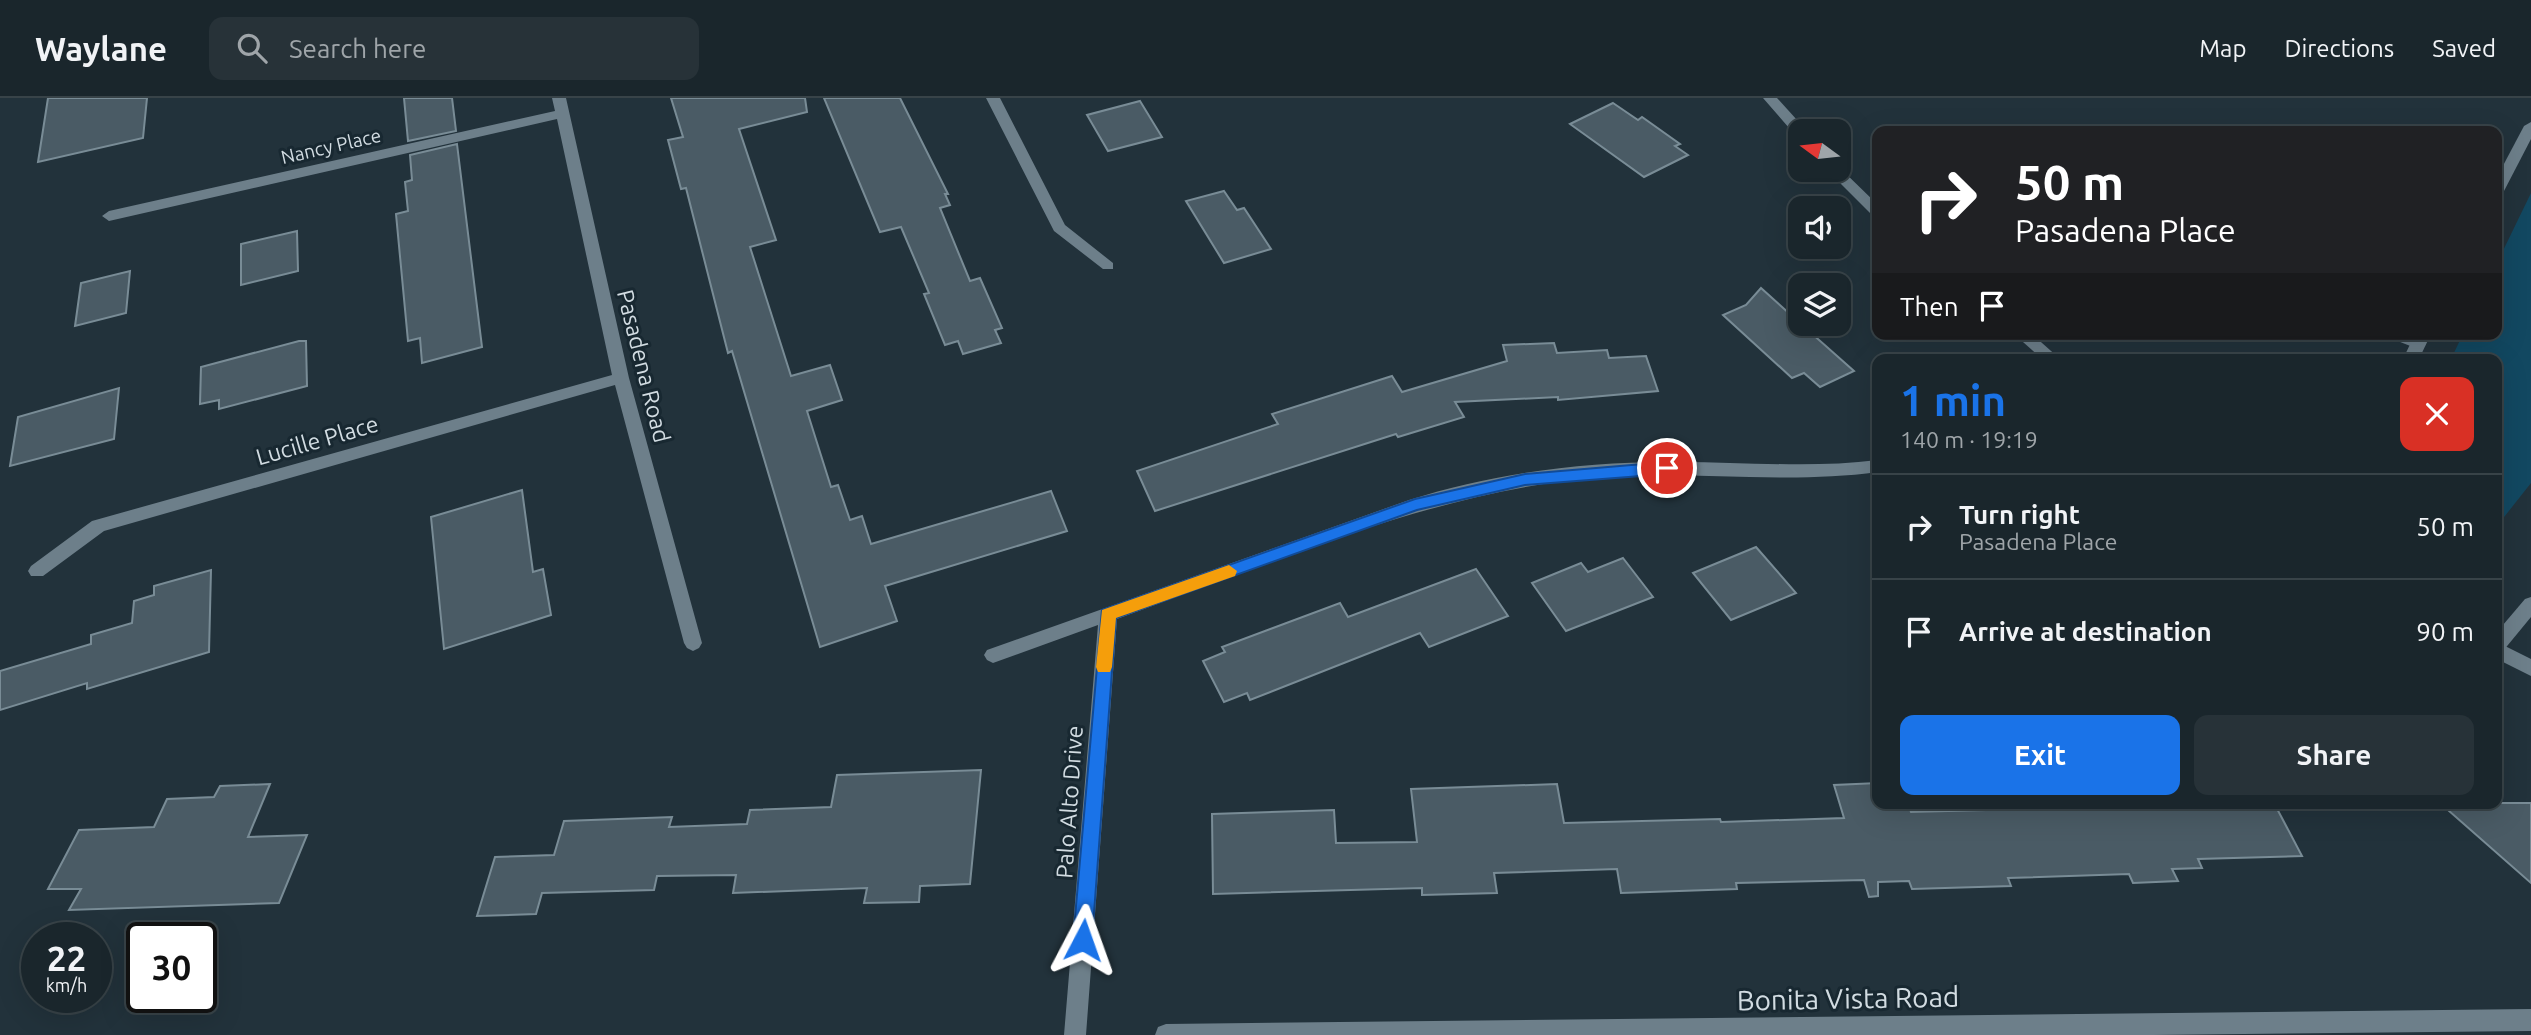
<!DOCTYPE html>
<meta charset="utf-8">
<style>
:root{--surface:#1a262c;--page:#273238;--text:#f1f3f6;--muted:#9fa5a9;--line:#384348;--accent:#1a73e8}
body{margin:0;font-family:Ubuntu,sans-serif;background:var(--page);color:var(--text);height:100vh;display:flex;flex-direction:column;font-size:26px;white-space:nowrap}
*{box-sizing:border-box;margin:0}
p{font-size:23px;color:var(--muted)}
.icon{flex:none;width:38px;height:38px;fill:none;stroke:currentColor;stroke-width:2;stroke-linecap:round;stroke-linejoin:round}
.map{position:relative;flex:1;overflow:hidden}
.panel{position:absolute;left:1872px;top:256px;width:630px;height:455px;display:flex;flex-direction:column;background:var(--surface);border-radius:14px;box-shadow:0 7px 28px #0002,0 0 0 2px var(--line)}
.panel>*{flex:none}
.top-card{position:absolute;left:1872px;top:28px;width:630px;height:214px;border-radius:14px;box-shadow:0 7px 28px #0002,0 0 0 2px var(--line);background:#202124;color:#fff;overflow:hidden}
.needle{width:46px;rotate:285deg}
.tools{position:absolute;left:1788px;top:21px;display:grid;gap:14px}
.tools a{display:grid;place-items:center;width:63px;height:63px;border-radius:14px;background:var(--surface);box-shadow:0 7px 28px #0002,0 0 0 2px var(--line);font-size:35px}
.speed{position:absolute;left:21px;top:824px;display:flex;gap:14px;font-size:35px;font-weight:700;text-align:center}
.speed>*{display:grid;place-content:center;width:91px;height:91px;border-radius:50%;background:var(--surface);box-shadow:0 7px 28px #0002,0 0 0 2px var(--line);line-height:1}
.speed small{font-size:18px;font-weight:400}
.speed .limit{border:4px solid #111;border-radius:10px;background:#fff;color:#111}
.pin{position:absolute;display:grid;place-items:center;width:60px;height:60px;color:#fff;margin:-30px;border:4px solid #fff;border-radius:50%;box-shadow:0 2px 7px #0007}
.me{position:absolute;width:77px;margin:-38px;rotate:4deg;stroke-linejoin:round;filter:drop-shadow(0 0 5px #0008)}
.turn{display:flex;align-items:center;gap:24px;height:147px;padding:0 28px;font-size:32px}
.turn .icon{width:91px;height:91px;stroke-width:2.5}
.turn b{display:block;font-size:49px;line-height:60px}
.then{display:flex;align-items:center;height:66px;padding:0 28px;background:#0003;gap:14px;font-size:26px}
.round{display:grid;place-items:center;flex:none;width:74px;height:74px;border-radius:14px;background:var(--page)}
.headline{display:flex;align-items:center;justify-content:space-between;height:119px;padding:0 28px}
h1{font-size:42px;font-weight:600;line-height:52px;color:var(--accent)}
.primary-button{display:flex;gap:14px;margin-top:auto;padding:14px 28px}
.primary-button a{flex:1;height:80px;border-radius:14px;background:var(--accent);color:#fff;font-size:28px;font-weight:600;line-height:80px;text-align:center}
.primary-button a+a{background:var(--page);color:var(--text)}
ul{padding:0;list-style:none}
li{display:flex;align-items:center;gap:21px;height:105px;padding:0 28px;border-top:2px solid var(--line)}
li div{flex:1}
li b{display:block;font-size:26px}
li em{font-style:normal}
header{display:flex;align-items:center;gap:42px;box-sizing:border-box;height:98px;padding:0 35px;background:var(--surface);border-bottom:2px solid var(--line)}
header strong{font-size:33px}
nav{display:flex;gap:38px;margin-inline-start:auto;font-size:24px}
.search{width:490px;height:63px;background:var(--page);display:flex;align-items:center;gap:18px;box-sizing:border-box;padding:0 24px;border-radius:14px;color:var(--muted);font-size:26px}
.map>svg:first-child{display:block}
</style>
<header>
<strong>Waylane</strong>
<div class="search"><svg class="icon" aria-label="search" viewBox="0 0 24 24"><circle cx="10" cy="10" r="6"/><path d="M15 15l6 6"/></svg>Search here</div>
<nav><a>Map</a><a>Directions</a><a>Saved</a></nav>
</header>
<div class="map">
<svg width="2531" height="937" viewBox="0 0 2531 937">
<rect width="100%" height="100%" fill="#22323b"/>
<polygon fill="#124861" points="2531,95 2531,385 2497,428 2497,261 2451,261 2463,236 2497,236 2497,165"/>
<g fill="#4a5b65" stroke="#798c96" stroke-width="2">
<polygon points="48,0 147,0 143,40 38,64"/>
<polygon points="404,0 452,0 456,33 408,43"/>
<polygon points="671,0 805,0 807,14 739,31 776,142 750,149 791,278 830,267 842,302 807,313 831,389 838,387 850,422 862,418 871,446 1051,393 1067,433 885,488 897,523 820,549 732,253 728,255 686,90 681,91 668,42 683,39"/>
<polygon points="824,0 900,0 948,96 945,96 950,107 940,110 970,183 980,180 1002,230 995,232 1001,245 963,256 958,243 945,247 924,196 929,195 901,129 880,134"/>
<polygon points="1140,3 1162,39 1108,53 1087,17"/>
<polygon points="1613,5 1638,22 1642,19 1680,46 1675,48 1688,57 1644,79 1570,26"/>
<polygon points="457,46 482,249 422,265 420,240 408,243 396,116 408,113 405,84 412,82 410,57"/>
<polygon points="1224,93 1237,112 1244,110 1271,151 1224,165 1186,103"/>
<polygon points="297,133 298,173 241,187 241,146"/>
<polygon points="130,173 126,215 75,228 81,185"/>
<polygon points="1761,190 1801,226 1854,273 1820,289 1804,275 1792,280 1723,217 1746,207"/>
<polygon points="299,243 306,243 307,288 219,311 219,302 200,306 201,269"/>
<polygon points="1554,245 1557,255 1607,252 1609,260 1646,258 1658,293 1558,302 1558,299 1455,304 1464,319 1398,339 1396,336 1155,413 1137,373 1278,326 1272,316 1392,278 1402,294 1507,263 1503,247"/>
<polygon points="119,290 114,341 10,368 18,319"/>
<polygon points="522,392 533,474 543,471 551,517 444,551 431,419"/>
<polygon points="1756,449 1796,495 1731,522 1693,475"/>
<polygon points="1623,460 1653,499 1566,533 1532,485 1581,465 1588,474"/>
<polygon points="1476,471 1508,518 1429,549 1420,535 1250,602 1247,595 1224,604 1203,563 1225,554 1222,549 1340,505 1348,519"/>
<polygon points="211,472 209,554 87,591 87,585 0,612 0,573 91,546 91,537 132,525 134,503 154,497 154,488"/>
<polygon points="981,672 970,786 920,788 919,804 864,805 867,790 733,795 736,777 657,778 654,792 542,795 536,816 477,818 495,759 554,757 564,723 672,719 669,729 747,726 750,712 831,709 837,677"/>
<polygon points="1878,685 1878,705 1908,705 1911,714 2105,709 2103,705 2274,705 2302,758 2198,761 2202,770 2172,771 2178,783 2133,785 2129,776 2008,780 2011,788 1912,791 1909,783 1878,784 1878,798 1869,799 1864,782 1736,785 1737,791 1621,795 1617,771 1494,775 1497,795 1422,797 1422,790 1213,796 1212,716 1334,712 1336,745 1417,744 1411,691 1557,686 1564,725 1720,721 1721,724 1844,720 1834,687"/>
<polygon points="270,686 248,739 307,737 279,805 69,812 81,791 48,791 79,732 154,729 167,701 214,699 220,688"/>
<polygon points="2440,705 2531,705 2531,785"/>
</g>
<g fill="none" stroke-linecap="round" stroke-linejoin="round">
<g fill="#6d7f8a" fill-rule="evenodd">
<polygon points="2387,236 2410,236 2426,246 2418,251 2390,240"/>
<polygon points="2531,499 2531,519 2503,553 2497,556 2497,534 2525,501"/>
</g>
<g fill="#6d7f8a" fill-rule="evenodd">
<polygon points="552,0 566,0 629,280 702,545 699,550 693,553 687,550 684,545 615,287 104,433 43,478 31,478 28,473 31,468 92,423 612,277 557,21 109,123 102,118 109,113 555,13"/>
<polygon points="986,0 1000,0 1065,127 1113,165 1113,171 1103,171 1054,133"/>
<polygon points="2531,24 2531,41 2504,93 2497,97 2497,79 2524,28"/>
<polygon points="2415,236 2431,236 2419,261 2403,261"/>
<path d="M1878 362V374C1776 388 1673 369 1571 382 1414 402 1265 467 1117 521L1086 937H1064L1098 527 993 565 987 562 984 557 987 552 1409 402C1491 376 1580 364 1666 364 1737 363 1807 371 1878 362Z"/>
<polygon points="2531,911 2531,933 2154,937 1155,937 1158,929 1166,926"/>
</g>
<g fill="#6d7f8a" fill-rule="evenodd">
<polygon points="1763,0 1777,0 1807,33 1801,33 1801,39 1796,38"/>
<polygon points="1839,69 1878,107 1878,120 1873,118 1827,72 1839,72"/>
<polygon points="2014,236 2032,236 2060,261 2042,261"/>
<polygon points="2497,544 2531,561 2531,578 2497,561"/>
</g>
</g>
<polygon fill="#1a73e8" stroke="#114b97" stroke-width="2" points="1667,364 1674,370 1667,376 1525,387 1417,412 1116,520 1092,842 1089,849 1083,851 1076,849 1073,842 1102,512 1415,401 1525,376"/>
<polygon fill="#f59e0b" points="1229,467 1237,473 1235,478 1116,520 1112,569 1110,574 1098,574 1096,569 1102,512"/>
<g text-anchor="middle" dominant-baseline="central" stroke-width="6" stroke-linejoin="round" paint-order="stroke">
<g font-size="19" fill="#d2dce2" stroke="#182831">
<text transform="translate(331 48) rotate(-13)">Nancy Place</text>
</g>
<g font-size="23" fill="#d2dce2" stroke="#182831">
<text transform="translate(644 268) rotate(76)">Pasadena Road</text>
<text transform="translate(317 342) rotate(-16)">Lucille Place</text>
<text transform="translate(1069 704) rotate(-86)">Palo Alto Drive</text>
</g>
<g font-size="28" fill="#d2dce2" stroke="#182831">
<text transform="translate(1848 900) rotate(-1)">Bonita Vista Road</text>
</g>
</g>
</svg>
<div class="tools">
<a><svg class="needle" viewBox="-14 -14 28 28"><path d="M0-13l5 13h-10z" fill="#e53935"/><path d="M0 13l5-13h-10z" fill="#9fa5a9"/></svg></a>
<a><svg class="icon" aria-label="sound" viewBox="0 0 24 24"><path d="M4 9h4l5-4v14l-5-4H4zM17 9q2 3 0 6"/></svg></a>
<a><svg class="icon" aria-label="layers" viewBox="0 0 24 24"><path d="M12 4l9 5-9 5-9-5zM3 14l9 5 9-5"/></svg></a>
</div>
<div class="speed"><div>22<small>km/h</small></div><div class="limit">30</div></div>
<div class="pin" style="left:1667px;top:370px;background:#d93025"><svg class="icon" aria-label="arrive" viewBox="0 0 24 24"><path d="M6 21V4h12l-3 4 3 4H6"/></svg></div>
<svg class="me" style="left:1083px;top:842px" viewBox="-20 -20 40 40"><path d="M0-17L14 15 0 8-14 15z" fill="#1a73e8" stroke="#fff" stroke-width="4"/></svg>
<div class="top-card">
<div class="turn"><svg class="icon" aria-label="right" viewBox="0 0 24 24"><path d="M7 20v-9h11M14 6l5 5-5 5"/></svg><div><b>50 m</b>Pasadena Place</div></div>
<div class="then">Then<svg class="icon" aria-label="arrive" viewBox="0 0 24 24"><path d="M6 21V4h12l-3 4 3 4H6"/></svg></div>
</div>
<section class="panel">
<div class="headline"><div><h1>1 min</h1><p>140 m · 19:19</p></div><a class="round" style="background:#d93025;color:#fff"><svg class="icon" aria-label="close" viewBox="0 0 24 24"><path d="M6 6l12 12M18 6L6 18"/></svg></a></div>
<ul>
<li><svg class="icon" aria-label="right" viewBox="0 0 24 24"><path d="M7 20v-9h11M14 6l5 5-5 5"/></svg><div><b>Turn right</b><p>Pasadena Place</p></div><em>50 m</em></li>
<li><svg class="icon" aria-label="arrive" viewBox="0 0 24 24"><path d="M6 21V4h12l-3 4 3 4H6"/></svg><div><b>Arrive at destination</b></div><em>90 m</em></li>
</ul>
<div class="primary-button"><a>Exit</a><a>Share</a></div>
</section>
</div>
